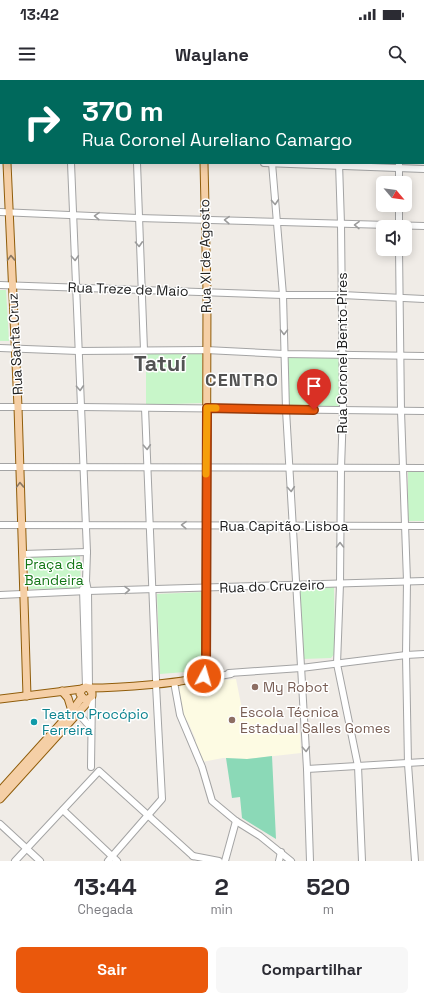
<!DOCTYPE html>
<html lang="pt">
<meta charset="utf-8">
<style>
:root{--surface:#fff;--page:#f7f7f7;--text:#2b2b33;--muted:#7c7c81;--accent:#ea580c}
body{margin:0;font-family:"Space Grotesk",sans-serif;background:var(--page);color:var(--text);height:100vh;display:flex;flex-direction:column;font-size:15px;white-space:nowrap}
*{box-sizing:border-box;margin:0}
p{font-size:13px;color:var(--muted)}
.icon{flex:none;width:22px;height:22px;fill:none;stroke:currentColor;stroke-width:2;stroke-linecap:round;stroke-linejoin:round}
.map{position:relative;height:781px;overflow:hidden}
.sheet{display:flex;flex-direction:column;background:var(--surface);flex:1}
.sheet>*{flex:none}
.banner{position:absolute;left:0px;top:0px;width:424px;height:84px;box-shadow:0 2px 10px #0003;background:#00695c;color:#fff;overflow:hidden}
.needle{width:26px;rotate:119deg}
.tools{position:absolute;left:376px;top:96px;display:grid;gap:8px}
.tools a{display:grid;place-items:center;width:36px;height:36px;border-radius:6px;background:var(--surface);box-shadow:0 2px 10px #0003;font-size:20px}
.pin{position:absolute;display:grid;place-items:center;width:34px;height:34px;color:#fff;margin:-41px -17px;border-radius:50% 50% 50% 0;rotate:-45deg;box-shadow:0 0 4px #0007}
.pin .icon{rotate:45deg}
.me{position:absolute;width:44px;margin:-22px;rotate:6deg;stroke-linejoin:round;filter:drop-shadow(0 0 3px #0008)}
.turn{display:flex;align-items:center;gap:14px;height:84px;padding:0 16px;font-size:18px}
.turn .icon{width:52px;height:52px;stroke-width:2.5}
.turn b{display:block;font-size:28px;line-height:34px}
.eta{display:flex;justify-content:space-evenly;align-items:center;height:68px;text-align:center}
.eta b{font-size:24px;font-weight:700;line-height:28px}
.primary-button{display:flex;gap:8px;margin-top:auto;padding:8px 16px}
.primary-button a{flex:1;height:46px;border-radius:6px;background:var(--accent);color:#fff;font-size:16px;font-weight:700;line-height:46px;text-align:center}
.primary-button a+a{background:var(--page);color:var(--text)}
.status{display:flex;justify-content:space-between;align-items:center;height:28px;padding:0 20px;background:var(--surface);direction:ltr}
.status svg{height:11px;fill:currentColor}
header{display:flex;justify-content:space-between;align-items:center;height:52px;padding:0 16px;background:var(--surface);font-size:18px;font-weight:700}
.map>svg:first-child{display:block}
</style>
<div class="status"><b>13:42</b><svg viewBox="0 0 49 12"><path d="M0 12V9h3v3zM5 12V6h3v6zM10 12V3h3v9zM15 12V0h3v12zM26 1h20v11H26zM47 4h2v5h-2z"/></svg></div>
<header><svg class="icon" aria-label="menu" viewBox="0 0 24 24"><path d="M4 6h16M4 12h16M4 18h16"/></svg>Waylane<svg class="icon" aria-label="search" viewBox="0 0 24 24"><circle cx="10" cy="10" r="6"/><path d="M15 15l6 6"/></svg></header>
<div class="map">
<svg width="424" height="781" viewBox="0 0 424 781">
<rect width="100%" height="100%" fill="#f0ece7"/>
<polygon fill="#fdfbe3" points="236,599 243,634 277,632 279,655 300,653 301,673 247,679 223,678 202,682 195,662 196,660 188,642 182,635 178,612 182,604"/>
<g fill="#c8f6c9">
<polygon points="0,210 6,210 9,261 0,261"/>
<polygon points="146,272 202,274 202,323 146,325"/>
<polygon points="287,277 339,277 340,327 288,327"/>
<rect x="408" y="391" width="16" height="50"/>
<polygon points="80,475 81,508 29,509 28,476"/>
<polygon points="334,507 335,573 331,578 303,579 299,509"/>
<polygon points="203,512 202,586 198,591 160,594 157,514"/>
</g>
<polygon fill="#8bd9b7" points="272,676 276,759 242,738 240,717 232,718 226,678 247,679"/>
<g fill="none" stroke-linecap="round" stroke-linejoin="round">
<defs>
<g id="minor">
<polyline points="67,0 67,1"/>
<polyline points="134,0 134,1"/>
<polyline points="270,0 270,1"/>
<polyline points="339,0 339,1"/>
<polyline points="401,1 401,0"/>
<polyline points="0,9 1,9"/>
<polyline points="0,18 1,18"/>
<polyline points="0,71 1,71"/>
<polyline points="71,83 87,472 86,501 88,511 89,608"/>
<polyline points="137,83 144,270"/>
<polyline points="264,83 424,89"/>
<polyline points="272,83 283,215 286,330 307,689 310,781"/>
<polyline points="339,83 341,144 343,331 341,388 340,504 337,584 358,686 362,781"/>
<polyline points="399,103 399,83"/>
<polyline points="0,132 138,138 424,146"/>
<polyline points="399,147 399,125"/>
<polyline points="399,169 401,331 407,501 406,575 408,684 415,781"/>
<polyline points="0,205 283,215 342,215 424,219"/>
<polyline points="0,268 78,271 206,270 284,274 424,276"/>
<polyline points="0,327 81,327 424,331"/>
<polyline points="145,328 156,600"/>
<polyline points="0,387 424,388"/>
<polyline points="0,445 424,446"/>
<polyline points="23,474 87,472"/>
<polyline points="83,509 86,607"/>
<polyline points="0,515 88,511 424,501"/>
<polyline points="229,593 301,588 406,575 424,574"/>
<polyline points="196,600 231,594"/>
<polyline points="178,602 174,602 180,635 202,687 212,721 236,741 260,756 291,781"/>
<polyline points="75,632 78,633 91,648"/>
<polyline points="91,687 92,616"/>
<polyline points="307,689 424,682"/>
<polyline points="63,730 117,781"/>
<polyline points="0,744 40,781"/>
<polyline points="193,776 219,781"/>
<polyline points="15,781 99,691 193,776"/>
<polyline points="108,781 162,719 156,605"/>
<polyline points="225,781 236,741"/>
<polyline points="279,781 281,772"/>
</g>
<g id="major">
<polyline points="4,0 4,1"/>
<polyline points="205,1 205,0"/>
<polyline points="7,83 18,327 27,616"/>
<polyline points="204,83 207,212 206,593"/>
<path d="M89 608C107 608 198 604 206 593"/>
<polyline points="62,611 68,618 72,631"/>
<polyline points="0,619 82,609"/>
<polyline points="0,711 72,631 82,617"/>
<polyline points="0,719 86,624 88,619 92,616 92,613 89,608 86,607 82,609 80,614 84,619 88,619"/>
</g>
</defs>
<use href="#minor" stroke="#a4a4a4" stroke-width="8"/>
<use href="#major" stroke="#905d0b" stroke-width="9"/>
<use href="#minor" stroke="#fff" stroke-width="6"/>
<use href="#major" stroke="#f5cfa6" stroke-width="7"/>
</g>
<defs><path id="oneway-chevron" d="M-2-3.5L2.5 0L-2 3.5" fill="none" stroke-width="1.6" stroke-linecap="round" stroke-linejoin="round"/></defs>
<g stroke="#9b9b9b">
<use href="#oneway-chevron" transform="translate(275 122) rotate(86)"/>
<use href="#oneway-chevron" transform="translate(97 136) rotate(-178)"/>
<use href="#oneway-chevron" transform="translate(227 140) rotate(-178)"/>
<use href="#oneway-chevron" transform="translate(357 145) rotate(-179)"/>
<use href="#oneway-chevron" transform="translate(139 164) rotate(87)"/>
<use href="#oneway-chevron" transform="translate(75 178) rotate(87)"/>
<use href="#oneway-chevron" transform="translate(284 252) rotate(90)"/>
<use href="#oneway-chevron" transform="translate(80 308) rotate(87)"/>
<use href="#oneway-chevron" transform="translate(147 367) rotate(87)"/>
<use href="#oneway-chevron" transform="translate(291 409) rotate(86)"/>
<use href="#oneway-chevron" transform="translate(184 445) rotate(-179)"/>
<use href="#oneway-chevron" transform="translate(340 465) rotate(-90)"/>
<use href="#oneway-chevron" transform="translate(127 510) rotate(-2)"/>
<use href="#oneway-chevron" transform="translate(306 669) rotate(87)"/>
</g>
<g stroke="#8a7863">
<use href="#oneway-chevron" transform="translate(11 178) rotate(-92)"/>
<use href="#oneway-chevron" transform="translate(20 405) rotate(-92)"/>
</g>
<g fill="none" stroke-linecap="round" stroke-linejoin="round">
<defs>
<polyline id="route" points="204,596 206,593 207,328 314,330"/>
</defs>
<use href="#route" stroke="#983908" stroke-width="10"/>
<use href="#route" stroke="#ea580c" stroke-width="7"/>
<polyline stroke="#f59e0b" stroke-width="7" points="206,394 207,328 216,328"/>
</g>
<g fill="#8d6e63" stroke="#fff" stroke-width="1.5">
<circle cx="255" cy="607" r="4"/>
<circle cx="232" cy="640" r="4"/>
</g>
<circle fill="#0f9aa8" stroke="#fff" stroke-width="1.5" cx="34" cy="642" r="4"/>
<g text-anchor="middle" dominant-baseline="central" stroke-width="3" stroke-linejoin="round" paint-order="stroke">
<g font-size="14" fill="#202020" stroke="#fff">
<text transform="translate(205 176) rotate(-91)">Rua XI de Agosto</text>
<text transform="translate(128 209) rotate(2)">Rua Treze de Maio</text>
<text transform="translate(15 264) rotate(-93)">Rua Santa Cruz</text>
<text transform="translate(342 273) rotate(-90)">Rua Coronel Bento Pires</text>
<text x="284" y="446">Rua Capitão Lisboa</text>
<text transform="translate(272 506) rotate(-2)">Rua do Cruzeiro</text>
</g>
<g font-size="14" fill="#147717" stroke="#fff">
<text x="54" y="484">Praça da<tspan x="54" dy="16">Bandeira</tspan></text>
</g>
<g font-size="14" fill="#785e54" stroke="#fff" text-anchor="start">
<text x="263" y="607">My Robot</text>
<text x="240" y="632">Escola Técnica<tspan x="240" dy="16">Estadual Salles Gomes</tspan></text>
</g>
<g font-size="14" fill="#0d838f" stroke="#fff" text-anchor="start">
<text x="42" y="634">Teatro Procópio<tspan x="42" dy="16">Ferreira</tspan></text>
</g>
<g font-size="18" font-weight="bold" letter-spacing="1" fill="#535353" stroke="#fff">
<text x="242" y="299">CENTRO</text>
</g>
<g font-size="22" font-weight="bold" fill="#535353" stroke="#fff">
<text x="160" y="283">Tatuí</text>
</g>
</g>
</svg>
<div class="tools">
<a><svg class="needle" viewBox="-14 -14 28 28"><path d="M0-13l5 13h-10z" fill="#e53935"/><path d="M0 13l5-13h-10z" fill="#7c7c81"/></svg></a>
<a><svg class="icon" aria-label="sound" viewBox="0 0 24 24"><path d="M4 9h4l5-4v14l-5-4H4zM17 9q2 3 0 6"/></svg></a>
</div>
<div class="pin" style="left:314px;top:330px;background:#d93025"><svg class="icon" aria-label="arrive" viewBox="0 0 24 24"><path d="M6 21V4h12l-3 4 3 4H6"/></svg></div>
<svg class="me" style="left:204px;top:596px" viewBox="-20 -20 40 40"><circle r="17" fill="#ea580c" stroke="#fff" stroke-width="3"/><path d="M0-11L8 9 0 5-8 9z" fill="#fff"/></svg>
<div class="banner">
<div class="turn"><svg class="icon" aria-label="right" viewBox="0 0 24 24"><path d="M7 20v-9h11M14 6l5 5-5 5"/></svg><div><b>370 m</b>Rua Coronel Aureliano Camargo</div></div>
</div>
</div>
<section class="sheet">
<div class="eta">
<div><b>13:44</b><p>Chegada</p></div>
<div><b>2</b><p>min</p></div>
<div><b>520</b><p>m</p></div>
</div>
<div class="primary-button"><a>Sair</a><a>Compartilhar</a></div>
</section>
